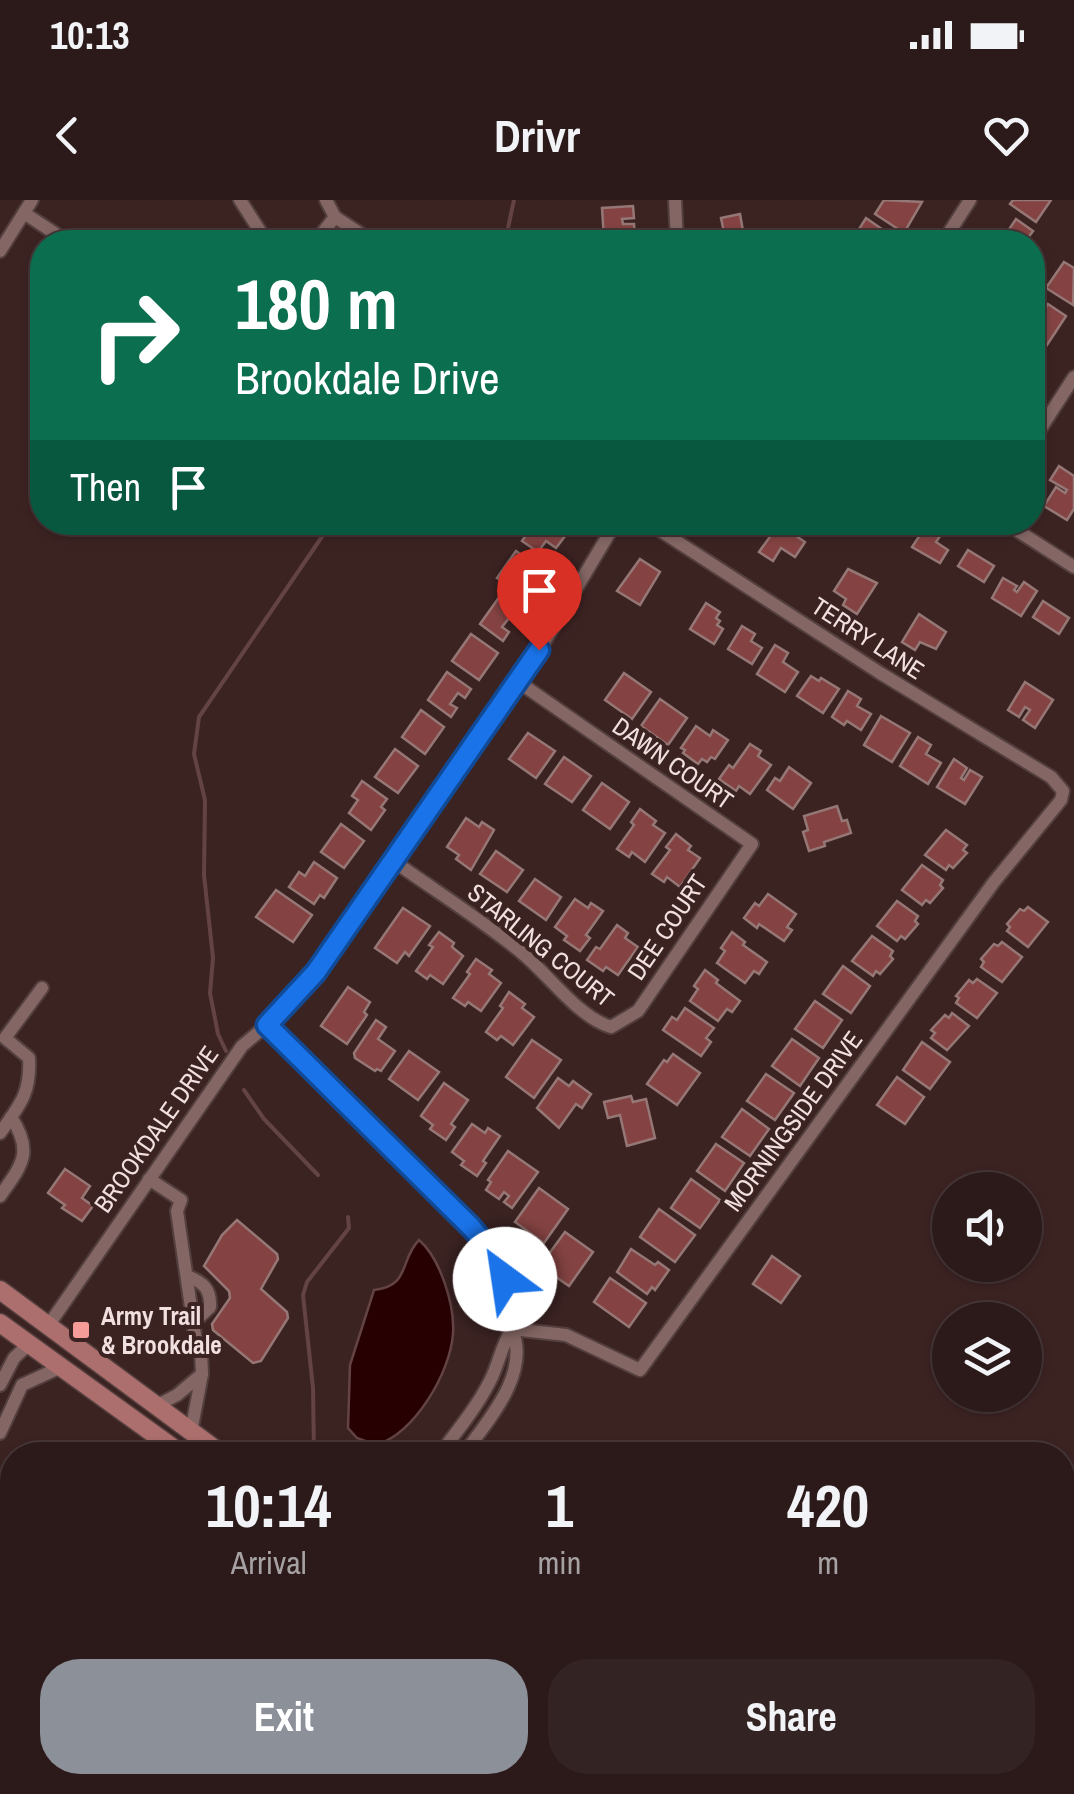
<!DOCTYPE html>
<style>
:root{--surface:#2c1a1a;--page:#342323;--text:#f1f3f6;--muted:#a6a1a2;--line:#483839;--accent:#8c9099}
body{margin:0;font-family:"Archivo Narrow",sans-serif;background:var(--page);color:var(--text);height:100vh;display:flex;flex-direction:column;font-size:38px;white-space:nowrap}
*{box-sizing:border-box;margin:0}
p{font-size:32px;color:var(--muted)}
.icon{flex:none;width:55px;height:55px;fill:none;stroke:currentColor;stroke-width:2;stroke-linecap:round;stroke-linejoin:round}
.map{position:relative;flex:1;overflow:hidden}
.panel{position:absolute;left:0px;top:1242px;width:1075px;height:352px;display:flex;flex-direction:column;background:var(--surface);border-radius:40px 40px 0 0;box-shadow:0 2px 8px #0004,0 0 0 2px var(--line)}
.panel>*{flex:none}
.top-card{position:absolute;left:30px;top:30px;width:1015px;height:305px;border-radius:40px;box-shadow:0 2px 8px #0004,0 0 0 2px var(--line);background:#0b6e4f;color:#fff;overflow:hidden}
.tools{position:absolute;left:932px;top:972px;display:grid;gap:20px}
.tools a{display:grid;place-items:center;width:110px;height:110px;border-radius:50%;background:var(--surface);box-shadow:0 2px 8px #0004,0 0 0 2px var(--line);font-size:50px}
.pin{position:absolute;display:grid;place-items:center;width:85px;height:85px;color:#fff;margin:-102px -42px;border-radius:50% 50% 50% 0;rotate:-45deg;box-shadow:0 0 10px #0007}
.pin .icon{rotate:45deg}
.me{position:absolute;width:110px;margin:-55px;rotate:329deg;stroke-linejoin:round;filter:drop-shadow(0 0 8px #0008)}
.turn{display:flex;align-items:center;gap:35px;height:210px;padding:0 40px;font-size:45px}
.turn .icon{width:130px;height:130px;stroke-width:2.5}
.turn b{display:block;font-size:70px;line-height:85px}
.then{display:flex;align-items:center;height:95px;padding:0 40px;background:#0003;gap:20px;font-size:38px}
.eta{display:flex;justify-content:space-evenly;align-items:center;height:170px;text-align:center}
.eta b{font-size:60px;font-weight:700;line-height:70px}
.cta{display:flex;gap:20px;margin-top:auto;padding:20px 40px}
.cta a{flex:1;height:115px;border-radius:40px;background:var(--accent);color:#fff;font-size:40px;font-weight:700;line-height:115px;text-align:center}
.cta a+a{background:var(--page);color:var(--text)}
.status{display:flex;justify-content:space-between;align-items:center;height:70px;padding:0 50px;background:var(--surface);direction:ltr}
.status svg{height:28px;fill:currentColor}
header{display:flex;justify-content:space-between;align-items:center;height:130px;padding:0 40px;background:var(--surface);font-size:45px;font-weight:700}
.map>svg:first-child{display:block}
</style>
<div class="status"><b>10:13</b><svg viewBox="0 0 49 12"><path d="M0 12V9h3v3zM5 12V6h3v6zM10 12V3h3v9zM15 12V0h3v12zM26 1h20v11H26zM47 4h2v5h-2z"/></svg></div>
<header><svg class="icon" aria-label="back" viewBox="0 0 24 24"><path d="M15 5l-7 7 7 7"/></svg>Drivr<svg class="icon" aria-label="heart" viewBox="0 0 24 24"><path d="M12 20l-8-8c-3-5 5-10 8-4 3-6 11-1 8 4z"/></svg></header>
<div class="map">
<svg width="1074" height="1594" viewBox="0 0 1074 1594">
<rect width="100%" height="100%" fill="#3b2322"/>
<path fill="#270002" stroke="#644344" stroke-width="2.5" d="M419 1040C440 1058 455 1105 453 1134 450 1173 415 1233 376 1245L357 1238 348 1228 350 1165 374 1090C411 1086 399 1060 419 1040Z"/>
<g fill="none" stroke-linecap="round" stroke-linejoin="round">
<g stroke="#644344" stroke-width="4">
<polyline points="505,42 514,0"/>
<polyline points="226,851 218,834 210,793 213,758 204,675 205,600 194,554 199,517 332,322"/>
<polyline points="244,890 264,919 318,975"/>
<polyline points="314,1255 313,1188 303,1095 307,1082 349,1028 348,1017"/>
<polyline points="295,1594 296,1582"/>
</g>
</g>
<g fill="#844342" stroke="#957775" stroke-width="2.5">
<polygon points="884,0 922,2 904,33 875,14"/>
<polygon points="1013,0 1051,0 1036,22 1010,4"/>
<polygon points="633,6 634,18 622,19 623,24 634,24 635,38 604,39 602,8"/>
<polygon points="740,14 745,42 726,42 721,18"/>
<polygon points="866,18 896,39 893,42 851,42"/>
<polygon points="1016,19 1033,31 1025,42 986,42 994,30 1004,37"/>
<polygon points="1064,62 1074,68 1073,105 1046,88"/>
<polygon points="1048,104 1066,116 1047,145 1032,135 1032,128"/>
<polygon points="1059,266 1074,276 1074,309 1067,320 1044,306 1056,287 1065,293 1067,290 1050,280"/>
<polygon points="535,322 542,322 565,336 556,348 546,341 538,352 522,341"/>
<polygon points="928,323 943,332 936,342 948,350 940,363 912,347"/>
<polygon points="779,324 805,342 795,357 781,348 773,361 759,352"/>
<polygon points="968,350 994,366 984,382 958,366"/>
<polygon points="516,351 543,370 524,397 497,378"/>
<polygon points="640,359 660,372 640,405 617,391"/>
<polygon points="848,369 877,383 857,414 843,405 846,399 834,391"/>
<polygon points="1003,378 1017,386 1014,390 1017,392 1024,382 1037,391 1021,416 992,398"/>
<polygon points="500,396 523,413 517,422 510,417 502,427 509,432 503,441 480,424"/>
<polygon points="1043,401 1069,418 1059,434 1033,417"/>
<polygon points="706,403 720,412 716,418 720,421 717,425 723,429 714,444 690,429"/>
<polygon points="919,414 946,432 936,449 920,442 915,450 902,442"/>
<polygon points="742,426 755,434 751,441 762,448 752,464 728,449"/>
<polygon points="471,434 498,453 479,480 452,461"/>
<polygon points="775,445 788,453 783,462 798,472 785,492 757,474"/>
<polygon points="447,472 471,489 465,498 458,493 450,504 457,508 451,517 428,500"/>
<polygon points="624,473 651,492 632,519 605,500"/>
<polygon points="811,476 819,481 821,478 839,489 823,513 797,496"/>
<polygon points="1025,482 1053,500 1035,528 1023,520 1030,510 1025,507 1019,517 1008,510"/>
<polygon points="848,491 861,499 857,506 871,514 861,530 847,521 844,525 832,517"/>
<polygon points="660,499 687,518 668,545 641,526"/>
<polygon points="421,510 444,527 425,554 402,537"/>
<polygon points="881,516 910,533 892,562 864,545"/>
<polygon points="696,526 710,536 713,530 728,540 715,559 711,557 707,562 702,559 698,564 683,553 685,550 681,548"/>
<polygon points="528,533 555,551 536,578 509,559"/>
<polygon points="918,537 931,545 926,554 941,563 928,584 900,566"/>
<polygon points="750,544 761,551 758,556 771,565 750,594 739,586 736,591 719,579 729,565 733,568"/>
<polygon points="395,549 418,566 398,593 375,577"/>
<polygon points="564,557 591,576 572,602 545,584"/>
<polygon points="954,559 967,568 961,578 964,580 970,570 982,577 965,604 937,587"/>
<polygon points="789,567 811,583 793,609 767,590 775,578 780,581"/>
<polygon points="362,581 387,599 381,607 385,610 371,630 349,613 358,600 352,596"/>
<polygon points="602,583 629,602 610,629 583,610"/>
<polygon points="837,606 842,621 847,620 851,633 824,642 825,646 809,651 803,632 808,630 804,616"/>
<polygon points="640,609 656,621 653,625 665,633 645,662 632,652 629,657 617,649 634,625 631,622"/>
<polygon points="466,618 479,627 482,622 494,630 471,670 456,659 459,655 447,647"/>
<polygon points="341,624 364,641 344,668 321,652"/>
<polygon points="946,630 967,645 963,650 967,653 953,668 949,665 946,670 925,655"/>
<polygon points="676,634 691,646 688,650 700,658 680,687 667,677 664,682 652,674 670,650 666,647"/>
<polygon points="496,651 523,670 507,692 480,674"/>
<polygon points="314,662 337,678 324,698 320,695 314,704 289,687 299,672 305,676"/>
<polygon points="922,665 943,680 940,685 943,688 930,703 926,700 922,705 902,690"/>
<polygon points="535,679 561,697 546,720 519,701"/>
<polygon points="276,690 312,715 293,742 256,717"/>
<polygon points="768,694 796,714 787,727 792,730 784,741 759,724 757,728 744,718 755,703 759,706"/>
<polygon points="575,699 588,708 591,703 603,711 586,735 590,738 580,751 564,740 567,736 555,727"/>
<polygon points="897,701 918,716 915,721 918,724 905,739 901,736 897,741 877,726"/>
<polygon points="1028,707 1048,722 1028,747 1007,731 1010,727 1007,724 1020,709 1024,711"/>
<polygon points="403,708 430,726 409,756 405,752 397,763 375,748"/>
<polygon points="617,725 628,733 625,738 638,747 618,775 606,767 603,771 587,760 596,747 600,749"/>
<polygon points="439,732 454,743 452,747 463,756 443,784 430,775 427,779 416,771 433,747 429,745"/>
<polygon points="732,732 745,742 743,745 767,762 759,774 754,771 745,783 717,763 725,751 721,748"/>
<polygon points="872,736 893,751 890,756 893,759 880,774 876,771 873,776 852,761"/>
<polygon points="1002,742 1022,757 1002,782 981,767 984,762 981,759 994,744 998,746"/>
<polygon points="476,759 492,770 489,774 501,783 481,811 468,802 465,806 453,798 470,774 467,772"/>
<polygon points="843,766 870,786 851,813 823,794"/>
<polygon points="705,770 718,780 716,783 740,801 732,812 727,809 718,821 690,801 698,789 694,786"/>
<polygon points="977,779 997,793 977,818 956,803 959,798 956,796 969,780 973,783"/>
<polygon points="348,787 370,802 364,812 367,815 347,844 321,826"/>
<polygon points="509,792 525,804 522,808 534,817 513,845 501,836 497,840 486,832 503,808 500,806"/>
<polygon points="815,801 842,820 823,848 795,829"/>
<polygon points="685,808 714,828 706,838 711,842 701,856 663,830 672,817 677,820"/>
<polygon points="952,813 969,826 947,850 931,838 935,833 931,830 945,815 949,818"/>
<polygon points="376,820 386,827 378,839 395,851 381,871 377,869 375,871 355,858 354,853"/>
<polygon points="792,839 819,858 800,886 772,866"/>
<polygon points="532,840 561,860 534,898 506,877"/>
<polygon points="922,842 950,862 930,889 903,870"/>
<polygon points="409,851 439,872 418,900 389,879"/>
<polygon points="673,854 700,873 677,905 647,884 664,860 667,862"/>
<polygon points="766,874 794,893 775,920 747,901"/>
<polygon points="897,877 924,897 905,924 877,905"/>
<polygon points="558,878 569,886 573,881 591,894 582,908 576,904 559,928 537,908"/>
<polygon points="444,883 468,900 451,924 455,927 446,940 430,929 433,925 421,916"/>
<polygon points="631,896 633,902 646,899 655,938 627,946 620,915 608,918 604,902"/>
<polygon points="742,909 769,929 750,956 722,937"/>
<polygon points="472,924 485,933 488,928 500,936 483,961 486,963 477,976 461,965 464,961 452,952"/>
<polygon points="716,944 744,963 725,991 697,971"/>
<polygon points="508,951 538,972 512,1008 504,1002 509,996 504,992 499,999 486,990 491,982 488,980"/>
<polygon points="65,969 90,986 82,998 93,1006 82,1021 62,1008 65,1005 48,993"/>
<polygon points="691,979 720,1000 700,1028 671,1008"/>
<polygon points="539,988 568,1009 544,1043 515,1022"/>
<polygon points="659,1009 695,1035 675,1062 640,1037"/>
<polygon points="237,1020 277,1054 278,1059 261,1089 287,1112 288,1118 261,1161 253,1163 213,1130 212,1124 230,1098 229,1091 204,1066 222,1035"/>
<polygon points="565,1032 593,1052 569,1086 540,1066"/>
<polygon points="631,1049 655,1065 658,1062 669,1070 655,1090 652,1087 647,1094 617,1072"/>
<polygon points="772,1056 800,1076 781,1103 753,1084"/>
<polygon points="610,1078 646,1103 629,1127 594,1102"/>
<polygon points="0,1360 9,1378 12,1373 12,1412 0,1426"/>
</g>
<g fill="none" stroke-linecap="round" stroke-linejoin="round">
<defs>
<g id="minor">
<polyline points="240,0 267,42"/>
<polyline points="326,0 335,17 373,42"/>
<polyline points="675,0 677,42"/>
<polyline points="24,13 68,42"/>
<polyline points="315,42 335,17"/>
<polyline points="943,42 970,0"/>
<polyline points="0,51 32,0"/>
<polyline points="1032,242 1074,177"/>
<polyline points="1004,322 1074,367"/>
<path d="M395 662C437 692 482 720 522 753 550 776 578 817 611 827L638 811 752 644 520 483"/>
<polyline points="267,825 482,1039 505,1079 512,1129 566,1135 640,1170 994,682 1061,600 1063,591 1051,577 880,473 647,322"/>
<path d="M0 933C20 905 31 893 29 858L5 838 42 788"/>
<polyline points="149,979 181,1000 177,1011 195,1135 201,1151 202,1174"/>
<path d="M0 996C22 965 34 952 11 917"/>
<path d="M187 1076C203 1082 211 1089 210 1107L194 1122"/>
<polyline points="48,1126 242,846 267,825 316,772 395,662 520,483 616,322"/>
<polyline points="0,1185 14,1158 29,1144"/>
<polyline points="156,1206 177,1195 202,1174 191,1232"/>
<polyline points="0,1233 22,1185 61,1167"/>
<path d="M439 1255C457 1231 477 1207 490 1181 499 1164 501 1146 512 1129 531 1174 488 1220 463 1255"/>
<polyline points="1062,1442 1074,1426"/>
<polyline points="953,1594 961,1582"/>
</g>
<g id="major">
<polyline points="0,1090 223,1255"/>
<polyline points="0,1123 183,1255"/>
<polyline points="598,1582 611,1594"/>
<polyline points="634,1582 647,1594"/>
</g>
</defs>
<use href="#minor" stroke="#533f3e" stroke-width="16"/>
<use href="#major" stroke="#533f3e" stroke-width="21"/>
<use href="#minor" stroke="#846765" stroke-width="12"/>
<use href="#major" stroke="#ad6f6d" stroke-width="18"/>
</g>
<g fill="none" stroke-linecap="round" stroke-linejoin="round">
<defs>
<polyline id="route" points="505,1079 494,1054 471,1027 267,825 316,772 539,450"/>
</defs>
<use href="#route" stroke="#114b97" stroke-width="25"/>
<use href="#route" stroke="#1a73e8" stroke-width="18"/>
</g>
<rect fill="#f59b98" stroke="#3b2322" stroke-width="4" x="71" y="1120" width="20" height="20" rx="5"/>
<g text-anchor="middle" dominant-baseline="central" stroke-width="8" stroke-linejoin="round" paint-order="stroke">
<g font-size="25" fill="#f1e0df" stroke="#3b2322">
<text transform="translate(868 438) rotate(33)">TERRY LANE</text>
<text transform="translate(673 563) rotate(35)">DAWN COURT</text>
<text transform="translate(667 727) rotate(-56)">DEE COURT</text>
<text transform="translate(541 745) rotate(39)">STARLING COURT</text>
<text transform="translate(793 921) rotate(-54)">MORNINGSIDE DRIVE</text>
<text transform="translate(156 929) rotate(-55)">BROOKDALE DRIVE</text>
</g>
<g font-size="25" font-weight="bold" fill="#f1e0df" stroke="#3b2322" text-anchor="start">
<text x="101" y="1116">Army Trail<tspan x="101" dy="29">&amp; Brookdale</tspan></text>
</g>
</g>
</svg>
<div class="tools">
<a><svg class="icon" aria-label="sound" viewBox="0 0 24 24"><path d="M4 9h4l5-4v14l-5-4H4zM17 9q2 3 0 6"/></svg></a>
<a><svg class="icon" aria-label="layers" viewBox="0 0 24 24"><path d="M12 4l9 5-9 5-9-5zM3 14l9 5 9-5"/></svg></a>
</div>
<div class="pin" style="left:539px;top:450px;background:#d93025"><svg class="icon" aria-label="arrive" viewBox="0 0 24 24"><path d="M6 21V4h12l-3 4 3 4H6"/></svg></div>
<svg class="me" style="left:505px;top:1079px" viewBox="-20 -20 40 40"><circle r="19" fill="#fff"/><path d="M0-13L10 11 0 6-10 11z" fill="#1a73e8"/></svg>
<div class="top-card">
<div class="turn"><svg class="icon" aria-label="right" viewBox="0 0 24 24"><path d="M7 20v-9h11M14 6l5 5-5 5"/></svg><div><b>180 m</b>Brookdale Drive</div></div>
<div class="then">Then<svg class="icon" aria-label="arrive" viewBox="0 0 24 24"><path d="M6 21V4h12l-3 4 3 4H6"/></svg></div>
</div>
<section class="panel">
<div class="eta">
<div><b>10:14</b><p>Arrival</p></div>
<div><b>1</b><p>min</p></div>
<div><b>420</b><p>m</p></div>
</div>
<div class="cta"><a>Exit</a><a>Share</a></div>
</section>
</div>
